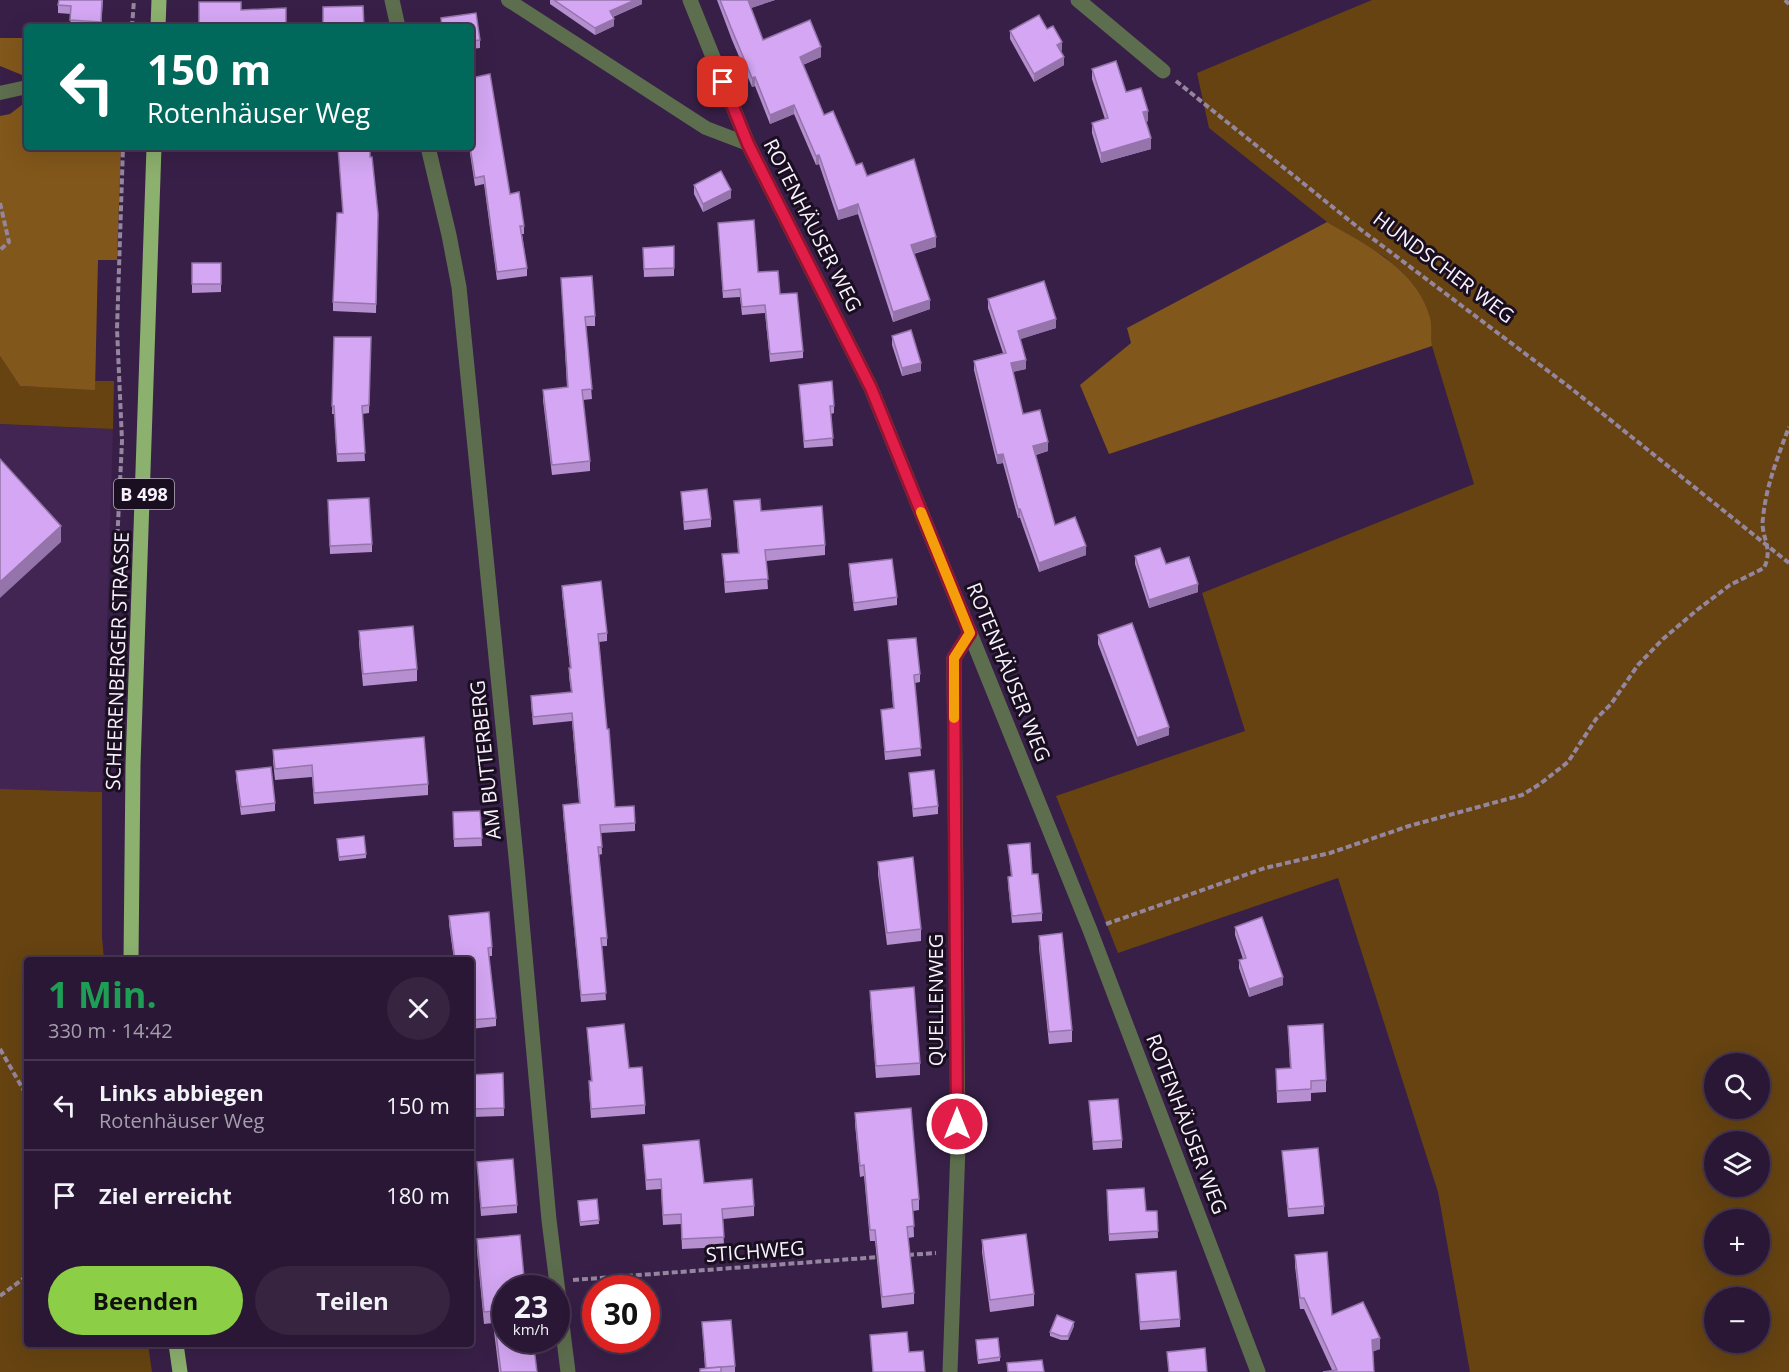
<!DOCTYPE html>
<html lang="de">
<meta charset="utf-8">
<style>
:root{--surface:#2a1735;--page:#362441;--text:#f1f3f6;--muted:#a59fad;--line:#463650;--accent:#8cce45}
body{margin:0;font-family:"Open Sans",sans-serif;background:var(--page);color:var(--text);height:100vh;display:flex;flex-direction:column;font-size:22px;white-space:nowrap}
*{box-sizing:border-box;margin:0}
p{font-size:20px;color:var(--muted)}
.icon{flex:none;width:33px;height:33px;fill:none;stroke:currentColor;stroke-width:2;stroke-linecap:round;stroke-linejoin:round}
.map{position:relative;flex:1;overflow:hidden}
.details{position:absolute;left:24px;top:957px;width:450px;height:390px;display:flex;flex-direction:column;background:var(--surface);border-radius:6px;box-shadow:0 6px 24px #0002,0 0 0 2px var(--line)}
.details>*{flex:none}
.banner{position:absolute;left:24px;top:24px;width:450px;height:126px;border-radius:6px;box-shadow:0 6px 24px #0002,0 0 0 2px var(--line);background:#00695c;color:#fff;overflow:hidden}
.tools{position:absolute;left:1704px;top:1053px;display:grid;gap:12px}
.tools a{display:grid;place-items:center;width:66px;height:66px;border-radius:50%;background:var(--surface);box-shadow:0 6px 24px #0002,0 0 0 2px var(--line);font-size:30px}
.speed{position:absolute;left:492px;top:1275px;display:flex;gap:12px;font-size:30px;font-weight:700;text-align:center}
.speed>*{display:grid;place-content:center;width:78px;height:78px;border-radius:50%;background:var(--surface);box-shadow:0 6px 24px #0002,0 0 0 2px var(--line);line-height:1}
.speed small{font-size:15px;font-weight:400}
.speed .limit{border:9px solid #d22;background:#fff;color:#111}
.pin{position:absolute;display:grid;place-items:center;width:51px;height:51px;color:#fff;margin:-26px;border-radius:12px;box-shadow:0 3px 9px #0006}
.me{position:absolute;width:66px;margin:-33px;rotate:0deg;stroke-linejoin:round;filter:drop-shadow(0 0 4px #0008)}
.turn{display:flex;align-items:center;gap:21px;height:126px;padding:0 24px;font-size:27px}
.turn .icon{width:78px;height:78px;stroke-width:2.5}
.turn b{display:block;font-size:42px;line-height:51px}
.round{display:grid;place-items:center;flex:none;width:63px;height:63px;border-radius:32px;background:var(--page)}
.head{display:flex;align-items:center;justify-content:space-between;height:102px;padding:0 24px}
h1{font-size:36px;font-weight:700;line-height:45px;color:#1e9e55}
.primary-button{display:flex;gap:12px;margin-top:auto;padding:12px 24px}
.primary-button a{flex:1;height:69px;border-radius:36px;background:var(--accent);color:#111;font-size:24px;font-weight:700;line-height:69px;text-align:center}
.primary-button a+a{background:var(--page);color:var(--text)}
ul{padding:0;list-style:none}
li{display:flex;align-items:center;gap:18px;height:90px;padding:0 24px;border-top:2px solid var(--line)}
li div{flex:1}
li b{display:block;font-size:22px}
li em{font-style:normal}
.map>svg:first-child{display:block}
</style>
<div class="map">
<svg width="1789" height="1372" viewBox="0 0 1789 1372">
<rect width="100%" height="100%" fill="#381f47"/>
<polygon fill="#422553" points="0,424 113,429 102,792 0,789"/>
<g fill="#664311" fill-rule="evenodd">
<path d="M1372 0H1789V1372H1470L1438 1192 1338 878 1118 953 1056 796 1245 731 1202 593 1474 484 1432 346 1431 322 1414 286 1402 272 1385 257 1327 222 1209 128 1197 73ZM1714 1064H1760V1108H1714ZM1714 1142H1760V1186H1714ZM1714 1220H1760V1264H1714ZM1714 1298H1760V1342H1714Z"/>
<polygon points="0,356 20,386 95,389 95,381 114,381 113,429 0,424"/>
<polygon points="0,789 102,792 102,937 104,960 27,960 27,1344 148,1344 152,1372 0,1372"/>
</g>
<g fill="#82571b">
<polygon points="0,38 27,38 27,77 0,66"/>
<polygon points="27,101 27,147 121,147 117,260 98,260 95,390 20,386 0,356 0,116 10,114"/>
<path d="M1327 222C1368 246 1420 271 1431 322 1432 330 1431 338 1432 346L1109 454 1080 385 1131 343 1127 328Z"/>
</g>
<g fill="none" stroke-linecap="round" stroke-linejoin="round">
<g stroke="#95869f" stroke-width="4" stroke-dasharray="6 3" stroke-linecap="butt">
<polyline points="1785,0 1789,4"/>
<polyline points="132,27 134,0"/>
<polyline points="1176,81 1360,229 1568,386 1789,563"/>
<polyline points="0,203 9,242 0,250"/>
<polyline points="117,544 122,441 117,329 123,147"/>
<path d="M1106 924 1265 868 1330 853 1409 826 1522 795 1540 784 1568 762 1596 719 1611 704 1638 665 1663 639 1697 610 1730 585 1764 568C1774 547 1760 537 1763 518 1766 486 1778 456 1789 427"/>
<polyline points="0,1049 27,1096"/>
<polyline points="908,1255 936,1253"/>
<polyline points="573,1280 879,1257"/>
<polyline points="0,1296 27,1276"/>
</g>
<g stroke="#5d6e4e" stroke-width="14">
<polyline points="508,0 706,128 748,144"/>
<polyline points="0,93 27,87"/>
</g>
<g stroke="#5d6e4e" stroke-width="15">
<polyline points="392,0 398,27"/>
<polyline points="690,0 748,144 871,388 1090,930 1258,1372"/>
<polyline points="1078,0 1163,71"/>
<polyline points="428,147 449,235 459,287 517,867 549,1220 568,1372"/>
<polyline points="950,1372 958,1147 954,658 970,633"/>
</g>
<g stroke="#8cb06e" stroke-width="15">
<polyline points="158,27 159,0"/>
<polyline points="131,960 133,765 154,147"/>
<polyline points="176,1344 180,1372"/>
</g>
</g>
<g fill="#b68fd1">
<polygon points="103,0 101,27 70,27 71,14 58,13 58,5"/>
<polygon points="550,0 642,0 642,4 613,17 614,26 595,35 550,4"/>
<polygon points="717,0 775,0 751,8 763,40 821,57 803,65 824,115 856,165 936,247 914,254 930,309 893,322 858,214 838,220 819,164 816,165 794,114 770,124 755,86 752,87 732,40"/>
<polygon points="476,13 480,40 480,48 471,49 471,27 441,27 441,18"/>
<polygon points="1047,29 1062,50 1061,51 1064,65 1034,82 1010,39 1010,31"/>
<polygon points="1092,69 1126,92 1148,121 1146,122 1151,149 1101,163 1092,133 1092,123 1105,119 1092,79"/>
<polygon points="338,147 370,147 370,157 378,214 376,313 333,311 333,302 343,213"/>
<polygon points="469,147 471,147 510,194 524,226 524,234 522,234 527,268 527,276 497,280 484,184 475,186"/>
<polygon points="694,185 731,198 703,212 694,194"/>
<polygon points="718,223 758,272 780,294 803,351 803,358 770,362 765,313 742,315 740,297 723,298"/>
<polygon points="674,246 674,276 644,277 643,248"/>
<polygon points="192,263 221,263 221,292 192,293"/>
<polygon points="561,278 595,316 595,326 586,326 592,399 583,400 590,461 590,471 552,475 543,400 543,390 567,387"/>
<polygon points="988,299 1056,328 1020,339 1026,369 1013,372 1023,414 1048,451 1036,455 1055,525 1086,555 1039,572 1020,518 1018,518 1003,463 997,464 974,370 974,361 1003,353 988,308"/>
<polygon points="892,336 921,371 902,376 892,345"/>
<polygon points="334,337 371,337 369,413 362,414 365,461 337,462 334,414 332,414"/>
<polygon points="799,385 834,406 834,413 831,414 833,446 804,448"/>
<polygon points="681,492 711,519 711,527 684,530"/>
<polygon points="328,500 372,544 372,552 330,554"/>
<polygon points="734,501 761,511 825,545 825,555 766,561 768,589 725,593 722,554 738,553"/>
<polygon points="1135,556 1166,564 1198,592 1149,608 1135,564"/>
<polygon points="849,564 897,597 897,605 854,611 849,572"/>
<polygon points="562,586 607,633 607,641 599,642 607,729 615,807 635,823 635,831 601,833 602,854 599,855 607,938 607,946 602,946 606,1000 581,1002 563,813 563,805 579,803 572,721 533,725 531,704 531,696 571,692 569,676 569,668 570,668 562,593"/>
<polygon points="359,631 417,669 417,681 363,686 359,643"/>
<polygon points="1098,635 1169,735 1137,746 1098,644"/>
<polygon points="888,640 920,674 920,682 915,683 921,756 885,760 881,710 893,708"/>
<polygon points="273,750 428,784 428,795 314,804 312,777 275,780 273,761"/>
<polygon points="236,771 275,803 275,811 241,815 236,779"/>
<polygon points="909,773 938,806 938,814 913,817"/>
<polygon points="480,811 482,846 454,847 453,812"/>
<polygon points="337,843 366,854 366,858 339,861"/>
<polygon points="1008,845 1042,913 1042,921 1012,923 1008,884 1008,877 1011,876"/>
<polygon points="878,862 921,929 921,941 887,945 878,874"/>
<polygon points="449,916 492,947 492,956 489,956 496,1018 496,1026 471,1029 471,960 454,960 449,924"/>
<polygon points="1235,927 1283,985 1249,997 1239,968 1239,960 1243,959 1235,935"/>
<polygon points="1039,936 1072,1030 1072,1042 1049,1044 1039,948"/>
<polygon points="870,991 920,1063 920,1075 876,1078 870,1002"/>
<polygon points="1288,1026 1326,1080 1326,1092 1311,1093 1311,1101 1277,1103 1276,1069 1290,1068"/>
<polygon points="587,1028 645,1105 645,1114 591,1118 589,1089 589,1081 591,1081"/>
<polygon points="503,1073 504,1116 472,1117 471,1104"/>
<polygon points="1089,1101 1122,1140 1122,1148 1093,1150"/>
<polygon points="855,1113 919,1199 919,1210 913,1211 914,1237 908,1238 914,1293 914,1304 882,1308 875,1241 870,1241 864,1176 860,1177 855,1124"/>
<polygon points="643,1145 704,1183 754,1206 754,1216 723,1219 724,1247 682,1249 681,1224 663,1225 661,1189 646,1190"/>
<polygon points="1282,1151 1324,1206 1324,1214 1288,1217"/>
<polygon points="477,1162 517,1205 517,1213 481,1216"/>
<polygon points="1107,1198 1146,1211 1157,1211 1158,1238 1109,1241"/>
<polygon points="597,1199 599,1224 580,1226 578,1201"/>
<polygon points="477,1239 506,1288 537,1372 499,1372 493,1323 484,1324 477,1251"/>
<polygon points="982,1240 1034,1294 1034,1306 990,1312 982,1252"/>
<polygon points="1295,1255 1332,1315 1380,1349 1373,1351 1374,1372 1332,1370 1304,1309 1300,1309 1295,1266"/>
<polygon points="1136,1274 1180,1319 1180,1327 1140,1330"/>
<polygon points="702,1322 735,1366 735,1372 700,1372 705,1369"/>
<polygon points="1074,1326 1068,1340 1061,1340 1050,1336 1050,1332"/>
<polygon points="976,1344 1000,1357 1000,1361 978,1364"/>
</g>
<g fill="#9474aa">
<polygon points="635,0 642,0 642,4 610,18 610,11"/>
<polygon points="748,0 775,0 748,9"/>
<polygon points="614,19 614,26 595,35 595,28"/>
<polygon points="1062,42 1062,50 1057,53 1057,45"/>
<polygon points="821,47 821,57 800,66 800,57"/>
<polygon points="1064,57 1064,65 1034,82 1034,74"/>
<polygon points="755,77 755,86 752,87 752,78"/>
<polygon points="794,105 794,114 770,124 770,115"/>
<polygon points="1148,111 1148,121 1143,123 1143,112"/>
<polygon points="1151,138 1151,149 1101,163 1101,153"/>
<polygon points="819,155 819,164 816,165 816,156"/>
<polygon points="731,190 731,198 703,212 703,204"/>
<polygon points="858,204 858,214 838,220 838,211"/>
<polygon points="936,237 936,247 911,254 911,245"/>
<polygon points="930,300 930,309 893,322 893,312"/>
<polygon points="1056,319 1056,328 1018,340 1018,331"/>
<polygon points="1026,360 1026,369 1011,372 1011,363"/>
<polygon points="921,363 921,371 902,376 902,368"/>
<polygon points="1048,442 1048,451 1033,455 1033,446"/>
<polygon points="1003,454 1003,463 997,464 997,455"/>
<rect x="1018" y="509" width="2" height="9"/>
<polygon points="61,526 61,542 0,598 0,582"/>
<polygon points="1086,546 1086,555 1039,572 1039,563"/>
<polygon points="1198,584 1198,592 1149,608 1149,600"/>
<polygon points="1169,727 1169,735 1137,746 1137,738"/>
<polygon points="1283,977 1283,985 1249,997 1249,989"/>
<polygon points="1074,1322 1074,1326 1068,1340 1068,1336"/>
<polygon points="1380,1338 1380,1349 1372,1352 1372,1340"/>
</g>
<g fill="#d4a6f3" stroke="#9474aa" stroke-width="1.5">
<polygon points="59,0 102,0 101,22 70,20 71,6 58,5"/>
<polygon points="554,0 635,0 610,11 614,19 595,28"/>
<polygon points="720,0 748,0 763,40 810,20 821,47 800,57 824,115 833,111 856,165 862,163 867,176 914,159 936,237 911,245 930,300 893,312 858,204 838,211 819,155 816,156 794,105 770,115 755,77 752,78 732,30"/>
<polygon points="199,2 241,2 241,10 286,8 286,27 199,27"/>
<polygon points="363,6 364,27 323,27 323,7"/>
<polygon points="476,13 480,40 471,41 471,27 442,27 441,18"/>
<polygon points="1039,15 1047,29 1053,26 1062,42 1057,45 1064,57 1034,74 1010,31"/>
<polygon points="1116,61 1126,92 1141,88 1148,111 1143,112 1151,138 1101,153 1092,123 1108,118 1092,69"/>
<polygon points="490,74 510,194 519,192 524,226 520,226 527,268 497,272 484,176 475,178 470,147 471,147 471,78"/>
<polygon points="338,147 370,147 370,157 372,157 378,214 376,304 333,302 337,213 343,213"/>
<polygon points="721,171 731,190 703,204 694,185"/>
<polygon points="754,220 758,272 778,271 780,294 797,293 803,351 770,354 765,305 742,307 740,289 723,291 718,223"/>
<polygon points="674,246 674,268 644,269 643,248"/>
<rect x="192" y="263" width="29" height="21"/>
<polygon points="592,276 595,316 585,317 592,389 582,390 590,461 552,465 543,390 568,387 561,278"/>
<polygon points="1044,281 1056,319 1018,331 1026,360 1011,363 1023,414 1040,410 1048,442 1033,446 1055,525 1075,517 1086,546 1039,563 1020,509 1018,509 1003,454 997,455 974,361 1006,353 988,299"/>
<polygon points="911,330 921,363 902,368 892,336"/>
<polygon points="334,337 371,337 369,405 362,406 365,453 337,454 334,406 332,406"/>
<polygon points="832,381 834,406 830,406 833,438 804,441 799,385"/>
<polygon points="0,459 61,526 0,582"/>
<polygon points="707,489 711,519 684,522 681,492"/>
<polygon points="369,498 372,544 330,546 328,500"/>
<polygon points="760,499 761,511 822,506 825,545 765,550 768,579 725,582 722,554 739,553 734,501"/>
<polygon points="1160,548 1166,564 1189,557 1198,584 1149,600 1135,556"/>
<polygon points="892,559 897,597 854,603 849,564"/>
<polygon points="601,581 607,633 598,634 607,729 609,729 615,807 634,806 635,823 600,825 602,847 598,847 607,938 601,938 606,993 581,995 563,805 580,803 572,713 533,717 531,696 572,692 569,668 571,668 562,586"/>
<polygon points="1132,623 1169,727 1137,738 1098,635"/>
<polygon points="413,626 417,669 363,674 359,631"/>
<polygon points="916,638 920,674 914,675 921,748 885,752 881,710 894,708 888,640"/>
<polygon points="424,737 428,784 314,793 312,765 275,769 273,750"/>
<polygon points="271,767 275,803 241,807 236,771"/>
<polygon points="934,770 938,806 913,809 909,773"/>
<polygon points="480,811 482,838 454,839 453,812"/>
<polygon points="364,836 366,854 339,857 337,839"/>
<polygon points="1030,843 1032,874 1038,874 1042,913 1012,916 1008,877 1012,876 1008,845"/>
<polygon points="913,857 921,929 887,933 878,862"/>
<polygon points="489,912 492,947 488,948 496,1018 471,1020 471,960 455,960 449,916"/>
<polygon points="1262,917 1283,977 1249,989 1239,960 1246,958 1235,927"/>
<polygon points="1062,933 1072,1030 1049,1032 1039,936"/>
<polygon points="914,987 920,1063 876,1066 870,991"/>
<polygon points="624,1024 629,1068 642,1067 645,1105 591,1109 589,1081 592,1081 587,1028"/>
<polygon points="1323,1024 1326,1080 1311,1081 1311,1089 1277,1091 1276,1069 1291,1068 1288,1026"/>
<polygon points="503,1073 504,1108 472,1109 471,1075"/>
<polygon points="1118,1099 1122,1140 1093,1142 1089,1101"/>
<polygon points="911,1108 919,1199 912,1200 914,1226 907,1227 914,1293 882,1297 875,1230 870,1230 864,1165 860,1166 855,1113"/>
<polygon points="699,1140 704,1183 752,1179 754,1206 722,1209 724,1237 682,1239 681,1214 663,1215 661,1179 646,1180 643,1145"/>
<polygon points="1318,1148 1324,1206 1288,1209 1282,1151"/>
<polygon points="513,1159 517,1205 481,1208 477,1162"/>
<polygon points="1144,1188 1146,1211 1157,1211 1158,1231 1109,1234 1107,1190"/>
<polygon points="597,1199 599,1220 580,1222 578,1201"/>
<polygon points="1026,1234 1034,1294 990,1300 982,1240"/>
<polygon points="520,1235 525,1288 506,1288 506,1340 533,1340 537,1372 501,1372 493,1311 484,1312 477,1239"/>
<polygon points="1327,1252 1332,1315 1363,1302 1380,1338 1372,1340 1374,1372 1323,1372 1337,1370 1304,1298 1300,1298 1295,1255"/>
<polygon points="1176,1271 1180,1319 1140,1322 1136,1274"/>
<polygon points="1057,1315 1074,1322 1068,1336 1061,1336 1050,1332"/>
<polygon points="731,1320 735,1366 706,1368 702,1322"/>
<polygon points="907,1332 909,1352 923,1351 925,1372 873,1372 870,1335"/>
<polygon points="998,1338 1000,1357 978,1360 976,1340"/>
<polygon points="1205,1348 1207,1372 1169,1372 1167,1352"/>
<polygon points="1042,1360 1044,1372 1008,1372 1007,1363"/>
<polygon points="721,1367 721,1372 700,1372 700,1369"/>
</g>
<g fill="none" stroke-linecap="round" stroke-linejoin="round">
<defs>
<polyline id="route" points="723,82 748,144 871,388 970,633 954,658 957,1124"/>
</defs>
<use href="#route" stroke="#92132f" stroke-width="15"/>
<use href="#route" stroke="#e11d48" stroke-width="10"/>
<polyline stroke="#f59e0b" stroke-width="10" points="921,512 970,633 954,658 954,718"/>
</g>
<g text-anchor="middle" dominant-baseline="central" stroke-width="6" stroke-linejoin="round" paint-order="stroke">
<rect fill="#1a0f20" stroke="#b5aebb" stroke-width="1.5" x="114" y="479" width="60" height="30" rx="4.5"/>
<g font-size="18" font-weight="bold" fill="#f8f2fd">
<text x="144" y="494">B 498</text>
</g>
<g font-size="20" fill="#f8f2fd" stroke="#1a0f20">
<text transform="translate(813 225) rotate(63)">ROTENHÄUSER WEG</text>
<text transform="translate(1444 267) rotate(37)">HUNDSCHER WEG</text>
<text transform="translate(117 661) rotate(-88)">SCHEERENBERGER STRASSE</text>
<text transform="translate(1009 672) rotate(68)">ROTENHÄUSER WEG</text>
<text transform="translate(485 760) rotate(-96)">AM BUTTERBERG</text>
<text transform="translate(935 1000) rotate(-90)">QUELLENWEG</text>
<text transform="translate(1187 1124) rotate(69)">ROTENHÄUSER WEG</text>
<text transform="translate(755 1251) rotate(-4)">STICHWEG</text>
</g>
</g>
</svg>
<div class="tools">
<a><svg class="icon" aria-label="search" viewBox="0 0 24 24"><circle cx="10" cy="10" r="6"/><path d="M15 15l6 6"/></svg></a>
<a><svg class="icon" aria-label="layers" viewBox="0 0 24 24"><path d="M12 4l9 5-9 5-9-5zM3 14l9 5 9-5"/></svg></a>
<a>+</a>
<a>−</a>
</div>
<div class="speed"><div>23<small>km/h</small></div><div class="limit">30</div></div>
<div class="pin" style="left:723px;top:82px;background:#d93025"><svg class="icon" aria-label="arrive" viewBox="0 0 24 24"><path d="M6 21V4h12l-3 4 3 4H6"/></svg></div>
<svg class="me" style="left:957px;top:1124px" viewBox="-20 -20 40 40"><circle r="17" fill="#e11d48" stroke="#fff" stroke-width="3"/><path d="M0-11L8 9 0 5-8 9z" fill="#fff"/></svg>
<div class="banner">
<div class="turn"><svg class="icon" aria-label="left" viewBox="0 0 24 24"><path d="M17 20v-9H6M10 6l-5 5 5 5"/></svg><div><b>150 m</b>Rotenhäuser Weg</div></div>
</div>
<section class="details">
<div class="head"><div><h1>1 Min.</h1><p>330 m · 14:42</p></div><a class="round"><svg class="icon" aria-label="close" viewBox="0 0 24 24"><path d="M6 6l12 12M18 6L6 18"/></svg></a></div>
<ul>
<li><svg class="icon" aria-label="left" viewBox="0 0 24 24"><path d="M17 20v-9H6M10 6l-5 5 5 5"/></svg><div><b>Links abbiegen</b><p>Rotenhäuser Weg</p></div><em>150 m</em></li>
<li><svg class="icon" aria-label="arrive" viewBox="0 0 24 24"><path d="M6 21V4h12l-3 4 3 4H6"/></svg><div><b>Ziel erreicht</b></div><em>180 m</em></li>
</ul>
<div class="primary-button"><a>Beenden</a><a>Teilen</a></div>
</section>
</div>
